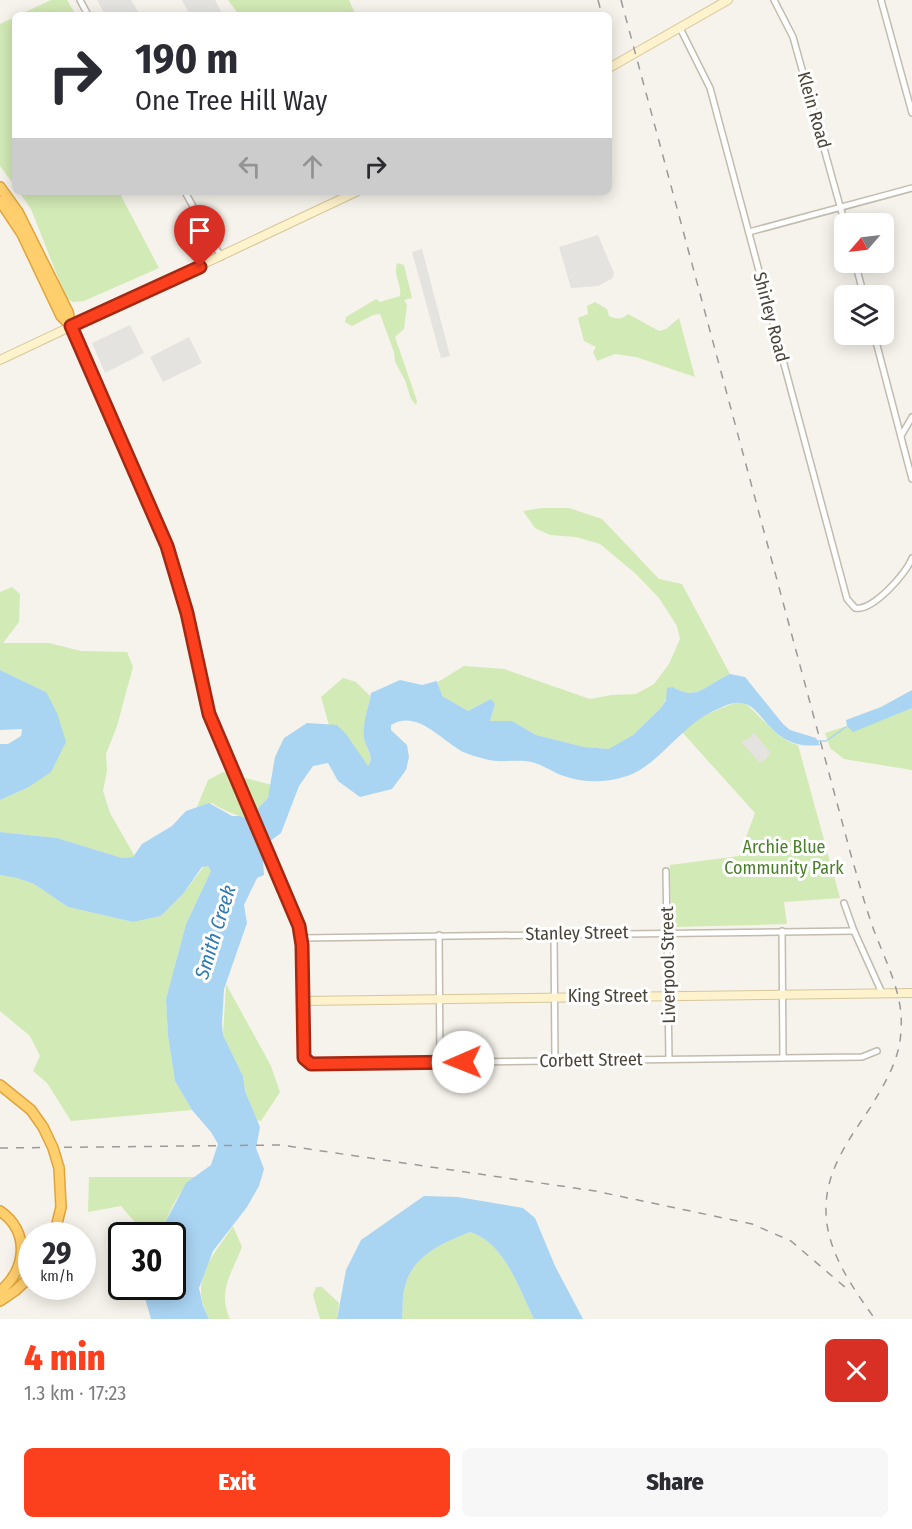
<!DOCTYPE html>
<meta charset="utf-8">
<style>
:root{--surface:#fff;--page:#f7f7f7;--text:#2b2b33;--muted:#7c7c81;--accent:#fc3f1d}
body{margin:0;font-family:"Fira Sans Condensed",sans-serif;background:var(--page);color:var(--text);height:100vh;display:flex;flex-direction:column;font-size:22px;white-space:nowrap}
*{box-sizing:border-box;margin:0}
p{font-size:20px;color:var(--muted)}
.icon{flex:none;width:33px;height:33px;fill:none;stroke:currentColor;stroke-width:2;stroke-linecap:round;stroke-linejoin:round}
.map{position:relative;height:1319px;overflow:hidden}
.panel{display:flex;flex-direction:column;background:var(--surface);flex:1}
.panel>*{flex:none}
.hud{position:absolute;left:12px;top:12px;width:600px;height:183px;border-radius:9px;box-shadow:0 3px 15px #0003;background:#fff;color:var(--text);overflow:hidden}
.needle{width:39px;rotate:242deg}
.controls{position:absolute;left:834px;top:213px;display:grid;gap:12px}
.controls a{display:grid;place-items:center;width:60px;height:60px;border-radius:9px;background:var(--surface);box-shadow:0 3px 15px #0003;font-size:30px}
.speed{position:absolute;left:18px;top:1222px;display:flex;gap:12px;font-size:30px;font-weight:700;text-align:center}
.speed>*{display:grid;place-content:center;width:78px;height:78px;border-radius:50%;background:var(--surface);box-shadow:0 3px 15px #0003;line-height:1}
.speed small{font-size:15px;font-weight:400}
.speed .limit{border:3px solid #111;border-radius:9px;background:#fff;color:#111}
.pin{position:absolute;display:grid;place-items:center;width:51px;height:51px;color:#fff;margin:-62px -26px;border-radius:50% 50% 50% 0;rotate:-45deg;box-shadow:0 0 6px #0007}
.pin .icon{rotate:45deg}
.me{position:absolute;width:66px;margin:-33px;rotate:269deg;stroke-linejoin:round;filter:drop-shadow(0 0 4px #0008)}
.turn{display:flex;align-items:center;gap:21px;height:126px;padding:0 24px;font-size:27px}
.turn .icon{width:78px;height:78px;stroke-width:2.5}
.turn b{display:block;font-size:42px;line-height:51px}
.lanes{display:flex;align-items:center;height:57px;padding:0 24px;background:#0003;justify-content:center;gap:30px;direction:ltr}
.lanes .off{opacity:.35}
.round{display:grid;place-items:center;flex:none;width:63px;height:63px;border-radius:9px;background:var(--page)}
.summary{display:flex;align-items:center;justify-content:space-between;height:102px;padding:0 24px}
h1{font-size:36px;font-weight:800;line-height:45px;color:var(--accent)}
.button{display:flex;gap:12px;margin-top:auto;padding:12px 24px}
.button a{flex:1;height:69px;border-radius:9px;background:var(--accent);color:#fff;font-size:24px;font-weight:800;line-height:69px;text-align:center}
.button a+a{background:var(--page);color:var(--text)}
.map>svg:first-child{display:block}
</style>
<div class="map">
<svg width="912" height="1319" viewBox="0 0 912 1319">
<rect width="100%" height="100%" fill="#f6f3ec"/>
<g fill="#d2eab5">
<polygon points="51,0 67,0 76,15 19,15"/>
<polygon points="228,0 349,0 356,15 239,15"/>
<polygon points="15,17 15,186 0,166 0,24"/>
<polygon points="19,192 119,192 159,268 84,301 73,302 66,298 31,209"/>
<path d="M397 263 404 265 412 298 404 300 407 305 404 329 395 337 417 401 416 405 411 399 405 380 395 362 394 352 380 314 373 315 352 326 345 322 346 317 376 299 380 302 400 296C402 285 393 275 397 263Z"/>
<path d="M595 302 607 309 609 316C616 319 622 320 628 314L659 331 666 329 679 318 695 377 636 357 615 354 597 361 593 352 596 347 584 341 578 318 588 314 587 306Z"/>
<path d="M542 508H569L602 519 659 579 682 584 730 674C707 684 697 702 673 687L660 709 633 735 610 749 584 747 536 735 512 721H490L495 704 491 699 468 711 441 696 438 682 464 666 504 669 590 699 611 695 636 694 654 684 669 664 680 639 677 626 659 598 636 574 600 544 576 537 550 535 535 528 523 511Z"/>
<polygon points="12,587 20,594 19,622 3,643 49,643 81,651 127,652 133,667 117,726 106,754 107,771 103,791 110,813 134,855 133,857 122,858 57,838 0,832 0,800 27,788 46,692 0,670 0,592"/>
<path d="M343 678 356 682 370 696C368 709 364 722 364 734 364 747 375 755 368 766L337 725H329L321 697Z"/>
<path d="M734 703H744C763 716 774 739 798 745L840 898 784 902 787 924 677 927 671 923 670 865 739 856 755 813 682 732 700 717Z"/>
<polygon points="912,708 912,770 844,759 830,748 825,733 847,726 853,731"/>
<path d="M223 772 272 785 268 798 258 808 259 816 257 823C239 815 229 814 212 803L197 807 208 780Z"/>
<polygon points="205,865 209,866 211,871 186,924 166,999 168,1036 175,1081 192,1110 71,1121 47,1083 33,1071 40,1056 30,1036 0,1011 0,875 17,878 34,884 68,907 133,922 161,916 183,894"/>
<polygon points="226,984 271,1066 280,1092 261,1121 257,1120 245,1091 243,1076 223,1035"/>
<path d="M89 1177H195C178 1190 167 1216 161 1236H123L134 1221 121 1206 88 1212Z"/>
<path d="M233 1226 242 1247C232 1273 217 1291 230 1319H209C188 1279 212 1258 233 1226Z"/>
<path d="M470 1232C505 1243 519 1289 534 1319H402C403 1309 402 1296 405 1286 413 1255 443 1243 470 1232Z"/>
<polygon points="316,1287 322,1287 339,1303 337,1319 320,1319 313,1295"/>
</g>
<g fill="#e5e3e0">
<polygon points="97,0 131,0 140,15 105,15"/>
<polygon points="182,0 215,0 223,15 190,15"/>
<polygon points="598,235 614,273 613,278 598,286 571,288 559,247"/>
<polygon points="422,249 450,356 441,358 412,252"/>
<polygon points="130,325 144,353 105,373 92,343"/>
<polygon points="189,337 202,363 163,382 150,357"/>
<polygon points="753,732 771,753 764,761 760,763 741,742 751,737"/>
</g>
<g fill="#a9d4f2">
<polygon points="0,670 46,692 57,713 66,742 51,772 27,788 0,800 0,744 8,744 21,736 22,729 0,730"/>
<path d="M730 674 745 677 783 724 790 730 816 738 820 745C768 751 764 703 740 703 732 702 725 706 718 709 682 723 660 765 627 776 607 783 583 783 564 776 554 773 545 766 535 763 519 758 501 764 485 759 478 757 470 755 463 752 441 740 417 709 391 725V730L407 745 409 757 406 770 392 789 360 797 338 781 328 763 313 766 299 786 281 833 262 847 264 875 257 878 244 905 247 923 224 989 222 1024 223 1035 243 1076 245 1091 260 1127 256 1148 264 1169 259 1186 247 1207 213 1251 199 1288 203 1306 209 1319H151L145 1298 117 1293 118 1286H121L172 1287V1236H161L165 1223 186 1183 211 1165 218 1144 211 1132 192 1110 175 1081 168 1036 166 999 186 924 211 871 208 866 202 867 183 894 161 916 133 922 68 907 34 884 17 878 0 875V832L57 838 122 858 133 857 142 844 172 826 186 811 209 803 232 816H240L257 823 259 816 258 808 268 798 275 757 284 738 307 723 337 725 346 734 368 766C375 756 366 749 364 738 362 724 369 706 371 693L400 680 422 685 437 681 442 696 468 711 491 699 495 704 490 721H512L536 735 584 747 609 749 633 735 660 709 666 700 667 688 673 687C697 702 707 684 730 674Z"/>
<polygon points="912,690 912,708 853,732 847,726 846,720 881,707"/>
<path d="M424 1196 458 1197 523 1208 535 1218 555 1266 583 1319H534C519 1289 505 1243 470 1232 443 1243 413 1255 405 1286 402 1296 403 1309 402 1319H337L346 1270 361 1240Z"/>
</g>
<g fill="none" stroke-linecap="round" stroke-linejoin="round">
<polyline stroke="#a9d4f2" stroke-width="1.5" points="816,741 826,741 846,727"/>
<defs>
<g id="street">
<polyline points="80,0 88,15"/>
<polyline points="774,0 793,37 845,224"/>
<polyline points="881,0 912,113"/>
<path d="M680 28 710 88 847 599 855 608C872 612 907 573 912 558"/>
<polyline points="185,192 221,257"/>
<polyline points="749,232 912,188"/>
<polyline points="855,262 864,296"/>
<polyline points="874,334 912,479"/>
<polyline points="901,436 912,417"/>
<polyline points="666,871 669,1059"/>
<polyline points="844,903 854,931 882,993"/>
<polyline points="782,931 783,1058"/>
<polyline points="554,933 555,1060"/>
<polyline points="439,935 440,1062"/>
<polyline points="301,938 854,931"/>
<polyline points="303,1001 303,1054 305,1061 311,1064 862,1057 877,1051"/>
</g>
<g id="secondary">
<polyline points="609,68 728,0"/>
<polyline points="71,326 167,546 187,613 209,714 299,926 303,1001 912,993"/>
<polyline points="0,360 356,192"/>
</g>
<g id="highway">
<polyline points="0,187 18,212 68,312 71,326"/>
<polyline points="0,201 22,234 61,316 69,324"/>
<polyline points="0,1085 31,1110 43,1127"/>
<path d="M0 1211C30 1231 27 1270 0 1291"/>
<polyline points="54,1236 61,1207 59,1168"/>
<polyline points="0,1301 16,1290 32,1275"/>
</g>
</defs>
<use href="#street" stroke="#c2bbae" stroke-width="8"/>
<use href="#secondary" stroke="#d6c79b" stroke-width="10"/>
<use href="#highway" stroke="#e0a43c" stroke-width="12"/>
<use href="#street" stroke="#fff" stroke-width="5"/>
<use href="#secondary" stroke="#fff3cd" stroke-width="8"/>
<use href="#highway" stroke="#ffcf6e" stroke-width="9"/>
<g stroke="#9a9a9a" stroke-width="1.5" stroke-dasharray="8 8" stroke-linecap="butt">
<polyline points="598,0 602,15"/>
<path d="M621 0 851 855C858 879 864 902 872 925 884 959 904 993 901 1030 900 1059 886 1081 872 1105 860 1123 847 1141 838 1160 808 1222 839 1269 875 1319"/>
<polyline points="0,1148 281,1145 595,1191 752,1224 791,1241 846,1288"/>
</g>
<defs>
<polyline id="highway-bridge" points="43,1127 53,1148 59,1168"/>
</defs>
<use href="#highway-bridge" stroke="#e0a43c" stroke-width="12" stroke-linecap="butt"/>
<use href="#highway-bridge" stroke="#ffcf6e" stroke-width="9"/>
</g>
<g fill="none" stroke-linecap="round" stroke-linejoin="round">
<defs>
<polyline id="route" points="200,267 71,326 167,546 187,613 209,714 299,926 302,945 304,1058 311,1064 463,1062"/>
</defs>
<use href="#route" stroke="#a42913" stroke-width="15"/>
<use href="#route" stroke="#fc3f1d" stroke-width="10"/>
</g>
<g text-anchor="middle" dominant-baseline="central" stroke-width="6" stroke-linejoin="round" paint-order="stroke">
<g font-size="18" fill="#4b4439" stroke="#fff">
<text transform="translate(814 110) rotate(74)">Klein Road</text>
<text transform="translate(771 317) rotate(75)">Shirley Road</text>
<text transform="translate(577 933) rotate(-1)">Stanley Street</text>
<text transform="translate(668 965) rotate(-91)">Liverpool Street</text>
<text x="608" y="996">King Street</text>
<text transform="translate(591 1060) rotate(-1)">Corbett Street</text>
</g>
<g font-size="18" fill="#4a7f2a" stroke="#fff">
<text x="784" y="847">Archie Blue<tspan x="784" dy="21">Community Park</tspan></text>
</g>
<g font-size="20" font-style="italic" fill="#2e7ab2" stroke="#fff">
<text transform="translate(215 932) rotate(-73)">Smith Creek</text>
</g>
</g>
</svg>
<div class="controls">
<a><svg class="needle" viewBox="-14 -14 28 28"><path d="M0-13l5 13h-10z" fill="#e53935"/><path d="M0 13l5-13h-10z" fill="#7c7c81"/></svg></a>
<a><svg class="icon" aria-label="layers" viewBox="0 0 24 24"><path d="M12 4l9 5-9 5-9-5zM3 14l9 5 9-5"/></svg></a>
</div>
<div class="speed"><div>29<small>km/h</small></div><div class="limit">30</div></div>
<div class="pin" style="left:200px;top:267px;background:#d93025"><svg class="icon" aria-label="arrive" viewBox="0 0 24 24"><path d="M6 21V4h12l-3 4 3 4H6"/></svg></div>
<svg class="me" style="left:463px;top:1062px" viewBox="-20 -20 40 40"><circle r="19" fill="#fff"/><path d="M0-13L10 11 0 6-10 11z" fill="#fc3f1d"/></svg>
<div class="hud">
<div class="turn"><svg class="icon" aria-label="right" viewBox="0 0 24 24"><path d="M7 20v-9h11M14 6l5 5-5 5"/></svg><div><b>190 m</b>One Tree Hill Way</div></div>
<div class="lanes"><svg class="icon off" aria-label="left" viewBox="0 0 24 24"><path d="M17 20v-9H6M10 6l-5 5 5 5"/></svg><svg class="icon off" aria-label="ahead" viewBox="0 0 24 24"><path d="M12 20V5M6 11l6-6 6 6"/></svg><svg class="icon" aria-label="right" viewBox="0 0 24 24"><path d="M7 20v-9h11M14 6l5 5-5 5"/></svg></div>
</div>
</div>
<section class="panel">
<div class="summary"><div><h1>4 min</h1><p>1.3 km · 17:23</p></div><a class="round" style="background:#d93025;color:#fff"><svg class="icon" aria-label="close" viewBox="0 0 24 24"><path d="M6 6l12 12M18 6L6 18"/></svg></a></div>
<div class="button"><a>Exit</a><a>Share</a></div>
</section>
